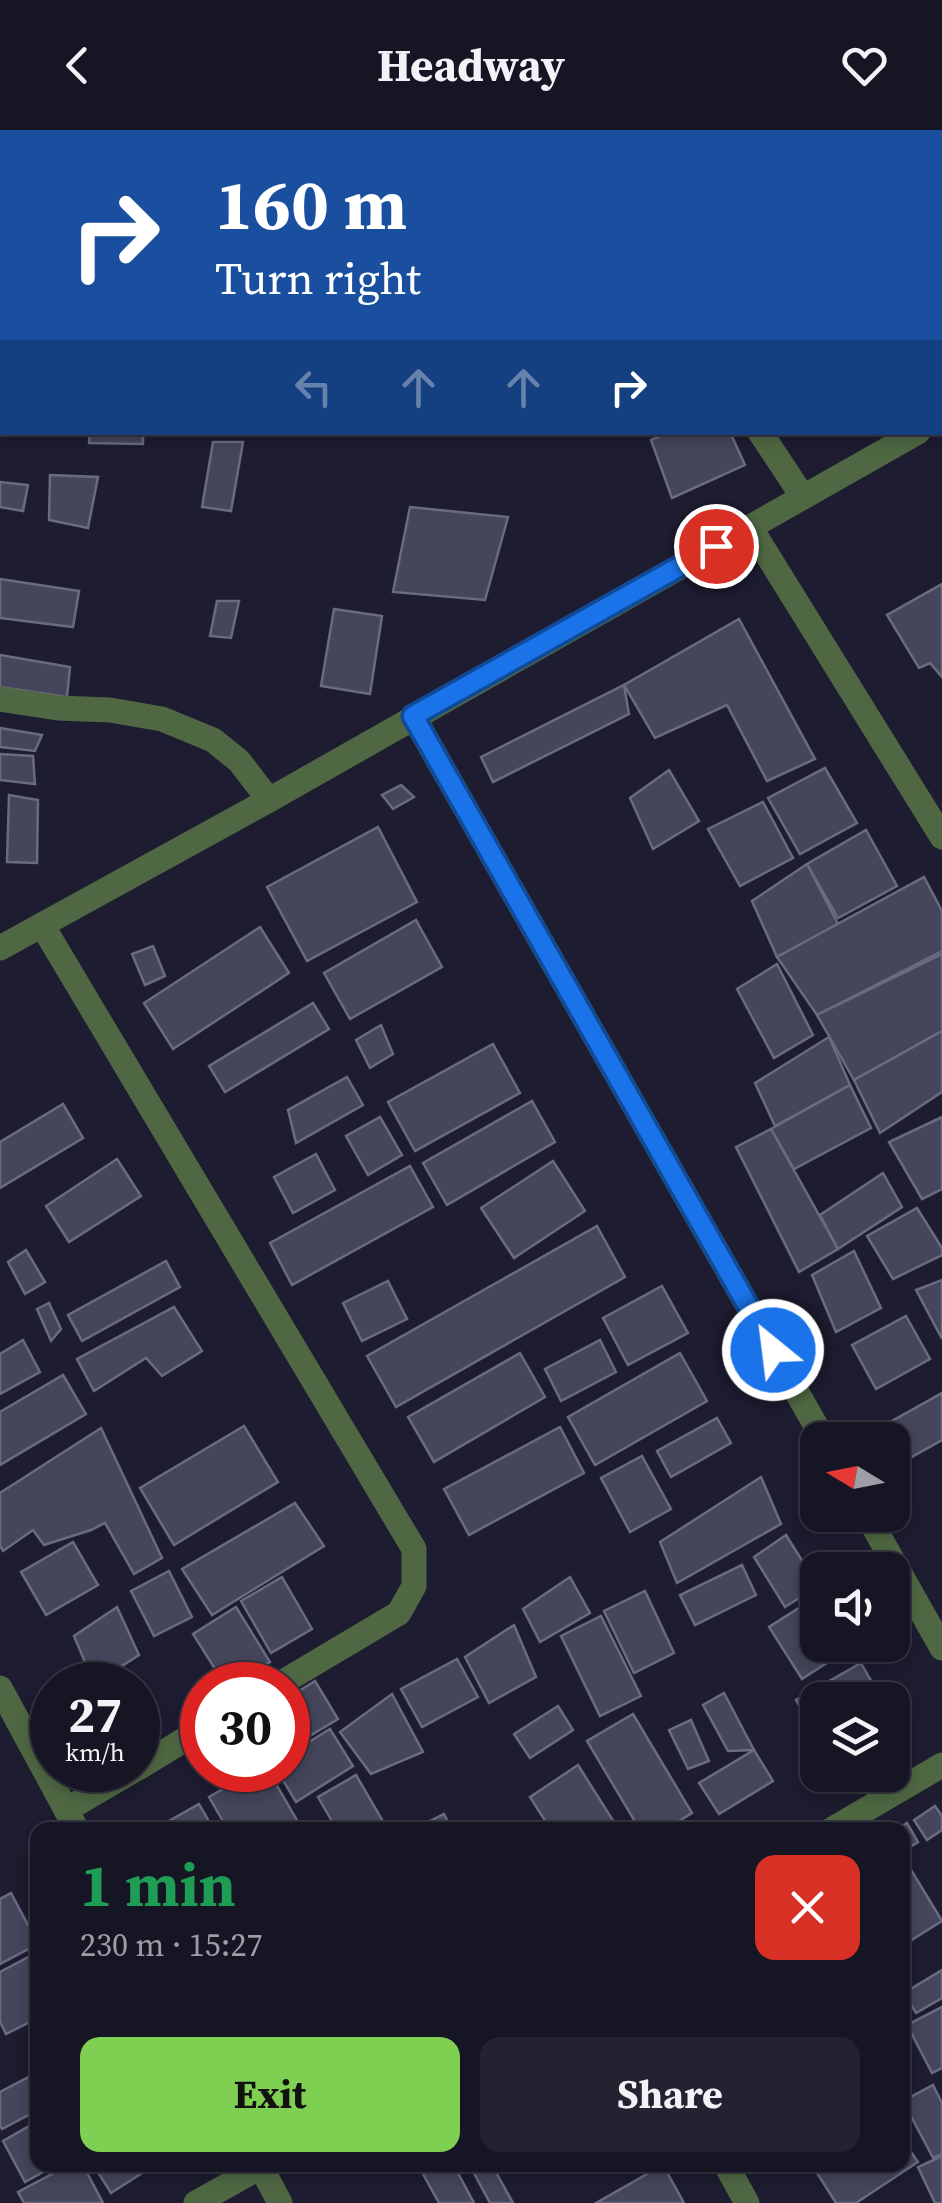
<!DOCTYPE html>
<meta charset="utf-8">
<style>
:root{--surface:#161524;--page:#232231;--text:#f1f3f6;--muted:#9e9fa6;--line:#353441;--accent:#7fd052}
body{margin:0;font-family:"Source Serif 4",serif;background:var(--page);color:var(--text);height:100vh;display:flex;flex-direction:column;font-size:38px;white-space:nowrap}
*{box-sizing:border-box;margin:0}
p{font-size:32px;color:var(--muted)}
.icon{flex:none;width:55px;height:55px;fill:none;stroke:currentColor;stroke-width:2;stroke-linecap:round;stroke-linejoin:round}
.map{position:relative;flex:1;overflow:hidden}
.panel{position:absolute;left:30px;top:1692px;width:880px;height:350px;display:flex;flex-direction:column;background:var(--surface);border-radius:20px;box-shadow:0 5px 15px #0003,0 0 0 2px var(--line)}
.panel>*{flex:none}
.top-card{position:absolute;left:0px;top:0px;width:942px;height:305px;box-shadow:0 5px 15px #0003,0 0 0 2px var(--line);background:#1a4fa0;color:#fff;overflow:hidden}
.needle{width:65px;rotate:280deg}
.fabs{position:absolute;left:800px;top:1292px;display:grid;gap:20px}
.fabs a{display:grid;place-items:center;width:110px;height:110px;border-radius:20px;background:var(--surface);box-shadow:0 5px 15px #0003,0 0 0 2px var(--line);font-size:50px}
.speed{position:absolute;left:30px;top:1532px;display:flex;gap:20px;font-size:50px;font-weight:700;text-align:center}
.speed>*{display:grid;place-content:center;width:130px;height:130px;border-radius:50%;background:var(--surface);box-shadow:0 5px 15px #0003,0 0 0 2px var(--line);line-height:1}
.speed small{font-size:25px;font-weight:400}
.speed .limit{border:15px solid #d22;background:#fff;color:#111}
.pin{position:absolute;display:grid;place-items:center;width:85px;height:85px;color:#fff;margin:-42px;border:5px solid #fff;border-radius:50%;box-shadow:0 2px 10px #0007}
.me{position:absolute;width:110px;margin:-55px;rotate:331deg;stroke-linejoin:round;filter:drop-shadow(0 0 8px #0008)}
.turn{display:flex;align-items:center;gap:35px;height:210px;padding:0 50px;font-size:45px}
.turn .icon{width:130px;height:130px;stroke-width:2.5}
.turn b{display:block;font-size:70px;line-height:85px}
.lanes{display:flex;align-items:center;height:95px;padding:0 50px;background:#0003;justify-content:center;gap:50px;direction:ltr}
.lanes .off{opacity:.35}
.round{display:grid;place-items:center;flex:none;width:105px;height:105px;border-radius:20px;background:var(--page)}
.overview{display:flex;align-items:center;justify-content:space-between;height:170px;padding:0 50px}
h1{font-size:60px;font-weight:700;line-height:75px;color:#1e9e55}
.cta{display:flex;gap:20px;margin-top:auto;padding:20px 50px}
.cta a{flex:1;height:115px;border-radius:20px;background:var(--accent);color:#111;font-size:40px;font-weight:700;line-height:115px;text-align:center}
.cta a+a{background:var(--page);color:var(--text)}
header{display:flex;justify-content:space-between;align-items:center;height:130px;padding:0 50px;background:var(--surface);font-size:45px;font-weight:700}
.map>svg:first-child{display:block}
</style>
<header><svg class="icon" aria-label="back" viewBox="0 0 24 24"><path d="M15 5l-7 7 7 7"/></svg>Headway<svg class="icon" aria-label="heart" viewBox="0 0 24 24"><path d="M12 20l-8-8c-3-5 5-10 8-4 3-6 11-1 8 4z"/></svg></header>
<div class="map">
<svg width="942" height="2073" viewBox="0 0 942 2073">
<rect width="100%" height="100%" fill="#1d1c30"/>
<g fill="#45455b" stroke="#6a6a81" stroke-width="2.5">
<polygon points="90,302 143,302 143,314 89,313"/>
<polygon points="669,302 730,302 745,335 672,368 651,310"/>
<polygon points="213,312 243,312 231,381 202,377"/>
<polygon points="50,345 98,347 88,398 49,390"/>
<polygon points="0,352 28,355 23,381 0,377"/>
<polygon points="410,377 508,387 485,470 393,462"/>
<polygon points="0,449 79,461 73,497 0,488"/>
<polygon points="942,454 942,547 930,533 919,538 887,485"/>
<polygon points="217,471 239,471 231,508 210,506"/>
<polygon points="334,479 382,486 370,564 321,556"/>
<polygon points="739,489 815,629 767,651 727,575 655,608 624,555"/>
<polygon points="0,525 70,537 67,567 0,557"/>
<polygon points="624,555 629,584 493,652 481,627"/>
<polygon points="0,598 42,605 35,621 0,617"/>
<polygon points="0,624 33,626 35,654 0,650"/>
<polygon points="825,638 857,693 800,724 768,668"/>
<polygon points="669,640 699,691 653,719 630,668"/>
<polygon points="401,655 414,667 393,679 382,665"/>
<polygon points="9,665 38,670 37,733 7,732"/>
<polygon points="763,672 793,728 740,756 708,699"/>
<polygon points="378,697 417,772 307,831 267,757"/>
<polygon points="866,700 897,756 838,788 807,734"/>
<polygon points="807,734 839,796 777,827 752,771"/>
<polygon points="924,747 942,781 942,821 817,885 777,827"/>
<polygon points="416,790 442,837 350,889 324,843"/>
<polygon points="260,797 289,843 173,919 144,873"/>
<polygon points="153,816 165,846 145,855 132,824"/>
<polygon points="942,824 942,901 854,950 817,885"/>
<polygon points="777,834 813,905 774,928 737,859"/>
<polygon points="313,873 329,899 225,962 209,936"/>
<polygon points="381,895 393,924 370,938 356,910"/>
<polygon points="942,901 942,962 880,1003 854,950"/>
<polygon points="829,907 850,955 775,996 755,953"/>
<polygon points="493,914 520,963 415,1021 388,972"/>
<polygon points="347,947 363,975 296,1013 288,980"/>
<polygon points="850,955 871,998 794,1039 771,999"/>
<polygon points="532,971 555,1012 447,1075 423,1033"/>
<polygon points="63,974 83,1008 0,1058 0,1012"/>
<polygon points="380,987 402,1025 368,1045 346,1006"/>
<polygon points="942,987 942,1059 922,1069 889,1012"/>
<polygon points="771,999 838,1119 799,1142 736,1017"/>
<polygon points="316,1024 335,1060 293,1083 274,1047"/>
<polygon points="117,1029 141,1066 69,1112 46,1076"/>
<polygon points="553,1031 585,1081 514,1128 481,1078"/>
<polygon points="410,1036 433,1077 292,1155 270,1113"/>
<polygon points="883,1043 902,1077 838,1119 820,1085"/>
<polygon points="917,1078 942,1118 942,1125 893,1149 867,1106"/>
<polygon points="597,1096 625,1147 396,1277 367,1226"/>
<polygon points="26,1120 45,1152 25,1164 8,1132"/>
<polygon points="854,1121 881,1178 836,1202 812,1145"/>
<polygon points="166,1131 180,1157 82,1211 68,1185"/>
<polygon points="942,1150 942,1209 916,1160"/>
<polygon points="388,1151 407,1189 362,1211 343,1173"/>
<polygon points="662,1156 688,1203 628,1235 603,1188"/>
<polygon points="49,1173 61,1199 51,1211 37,1179"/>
<polygon points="174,1177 202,1221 162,1246 146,1228 94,1261 77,1229"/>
<polygon points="906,1186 930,1229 876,1259 852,1215"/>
<polygon points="23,1210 40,1242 0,1264 0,1224"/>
<polygon points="600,1210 616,1242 561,1271 545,1239"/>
<polygon points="520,1223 545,1267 434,1332 408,1287"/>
<polygon points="680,1223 707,1271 595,1335 568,1287"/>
<polygon points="63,1245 86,1284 0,1335 0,1282"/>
<polygon points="942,1263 942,1310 892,1338 892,1310 878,1310 874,1301"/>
<polygon points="717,1288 731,1313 671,1347 657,1321"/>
<polygon points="244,1296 278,1352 174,1415 140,1358"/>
<polygon points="560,1297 584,1343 469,1405 444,1359"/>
<polygon points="101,1298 162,1428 134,1444 105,1393 91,1400 44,1415 33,1400 3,1421 0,1415 0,1363"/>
<polygon points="642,1326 671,1379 630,1402 601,1348"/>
<polygon points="761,1347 781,1394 677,1453 660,1412"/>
<polygon points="295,1373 324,1416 212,1485 182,1439"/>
<polygon points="786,1405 818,1456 785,1477 754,1427"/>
<polygon points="73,1412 98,1455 46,1485 21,1442"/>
<polygon points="742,1435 756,1465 695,1495 680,1465"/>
<polygon points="169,1441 192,1487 154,1506 131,1461"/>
<polygon points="282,1447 312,1499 271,1523 241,1471"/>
<polygon points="570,1447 590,1483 540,1512 523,1479"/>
<polygon points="645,1461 674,1523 634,1543 604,1481"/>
<polygon points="813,1469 818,1476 818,1515 842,1515 845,1521 802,1549 769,1497"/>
<polygon points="117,1477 139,1525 94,1554 74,1506"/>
<polygon points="236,1477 270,1532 233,1555 225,1555 193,1504"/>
<polygon points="601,1486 641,1566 600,1586 561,1506"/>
<polygon points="514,1495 536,1547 489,1573 465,1527"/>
<polygon points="457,1529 478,1567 422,1597 401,1559"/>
<polygon points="861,1533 882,1570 818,1570 818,1608 796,1570"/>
<polygon points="315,1551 338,1589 288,1619 288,1568"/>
<polygon points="724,1563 754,1620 728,1621 703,1575"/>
<polygon points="392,1564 423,1622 371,1644 340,1602"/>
<polygon points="558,1576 573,1600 530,1628 514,1604"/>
<polygon points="633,1584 692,1683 664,1700 640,1700 587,1611"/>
<polygon points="691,1590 709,1631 688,1639 669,1600"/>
<polygon points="330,1599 353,1636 296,1672 277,1640 288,1640 288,1625"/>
<polygon points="754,1620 773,1651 719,1684 699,1653"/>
<polygon points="578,1635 619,1700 551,1700 530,1667"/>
<polygon points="256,1640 268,1640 298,1692 284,1700 228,1700 209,1667"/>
<polygon points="356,1645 388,1700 337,1700 318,1667"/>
<polygon points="199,1674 214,1700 153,1700"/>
<polygon points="935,1676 942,1686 942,1700 927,1710 914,1690"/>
<polygon points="444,1684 452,1700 412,1700"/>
<polygon points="907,1693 918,1712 902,1722 902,1700 896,1700"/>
<polygon points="910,1738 942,1791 902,1816 902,1743"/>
<polygon points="11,1763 38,1814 0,1834 0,1769"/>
<polygon points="38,1822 38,1888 6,1904 0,1892 0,1842"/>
<polygon points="942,1840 942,1868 916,1883 904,1863"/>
<polygon points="942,1877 942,1938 932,1943 907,1895"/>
<polygon points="38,1942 38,1980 2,1999 0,1995 0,1962"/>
<polygon points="933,1955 942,1973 942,2024 933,2028 903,1971"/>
<polygon points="38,1991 38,2035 56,2035 25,2052 3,2011"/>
<polygon points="902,2009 918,2032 856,2073 836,2073 812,2035 902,2035"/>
<polygon points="942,2026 942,2073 935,2073 918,2037"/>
<polygon points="69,2035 83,2035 103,2073 24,2073 18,2062"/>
<polygon points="96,2035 153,2035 153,2036 111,2063 94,2036"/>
<polygon points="418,2035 492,2035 513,2073 490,2073 470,2036 458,2043 474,2073 439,2073"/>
<polygon points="663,2035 684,2073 596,2073"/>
</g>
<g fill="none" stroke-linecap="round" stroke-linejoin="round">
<g stroke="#4f6843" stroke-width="25">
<polyline points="0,150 2,150"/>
<polyline points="940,290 942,289"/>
<polyline points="760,302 803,367"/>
<polyline points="750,397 942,707"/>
<polyline points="0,569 58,578 110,580 162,589 213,610 239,631 269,670"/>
<polyline points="413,586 824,1310"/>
<polyline points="42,795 414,1419 414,1456 399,1483 278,1555"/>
<polyline points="0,818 269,670 918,302"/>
<polyline points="867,1385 942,1518"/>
<polyline points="0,1558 77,1700"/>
<polyline points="138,1638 202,1599"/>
<polyline points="66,1680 134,1640"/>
<polyline points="831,1700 942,1635"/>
<polyline points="260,2035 280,2073"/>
<polyline points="726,2035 747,2073"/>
<polyline points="196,2073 264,2035"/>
</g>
</g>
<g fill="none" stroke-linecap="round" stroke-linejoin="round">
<defs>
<polyline id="route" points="716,416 413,586 773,1220"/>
</defs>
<use href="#route" stroke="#114b97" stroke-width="25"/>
<use href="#route" stroke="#1a73e8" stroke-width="18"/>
</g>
</svg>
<div class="fabs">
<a><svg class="needle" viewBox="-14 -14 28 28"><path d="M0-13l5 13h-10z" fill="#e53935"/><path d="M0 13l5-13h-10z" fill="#9e9fa6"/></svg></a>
<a><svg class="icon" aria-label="sound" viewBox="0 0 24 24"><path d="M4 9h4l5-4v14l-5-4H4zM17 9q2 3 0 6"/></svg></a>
<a><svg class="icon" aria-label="layers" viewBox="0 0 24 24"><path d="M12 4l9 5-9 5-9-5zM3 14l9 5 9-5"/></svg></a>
</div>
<div class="speed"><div>27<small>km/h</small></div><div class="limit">30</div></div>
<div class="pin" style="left:716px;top:416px;background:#d93025"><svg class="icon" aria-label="arrive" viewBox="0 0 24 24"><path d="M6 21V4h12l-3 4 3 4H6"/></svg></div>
<svg class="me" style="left:773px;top:1220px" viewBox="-20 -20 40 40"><circle r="17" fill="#1a73e8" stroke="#fff" stroke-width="3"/><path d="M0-11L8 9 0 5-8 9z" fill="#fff"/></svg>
<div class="top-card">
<div class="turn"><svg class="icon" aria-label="right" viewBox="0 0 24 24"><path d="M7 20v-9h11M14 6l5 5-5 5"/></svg><div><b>160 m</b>Turn right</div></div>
<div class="lanes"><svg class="icon off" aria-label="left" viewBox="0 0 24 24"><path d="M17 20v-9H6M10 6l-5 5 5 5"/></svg><svg class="icon off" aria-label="ahead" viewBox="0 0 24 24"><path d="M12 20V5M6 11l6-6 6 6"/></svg><svg class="icon off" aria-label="ahead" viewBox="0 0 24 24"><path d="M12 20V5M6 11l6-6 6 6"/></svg><svg class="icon" aria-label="right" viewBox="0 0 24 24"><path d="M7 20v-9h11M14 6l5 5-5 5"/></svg></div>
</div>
<section class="panel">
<div class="overview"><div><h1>1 min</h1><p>230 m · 15:27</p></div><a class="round" style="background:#d93025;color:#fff"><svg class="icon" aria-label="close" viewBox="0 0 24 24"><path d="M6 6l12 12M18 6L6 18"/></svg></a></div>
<div class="cta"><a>Exit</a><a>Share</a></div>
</section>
</div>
